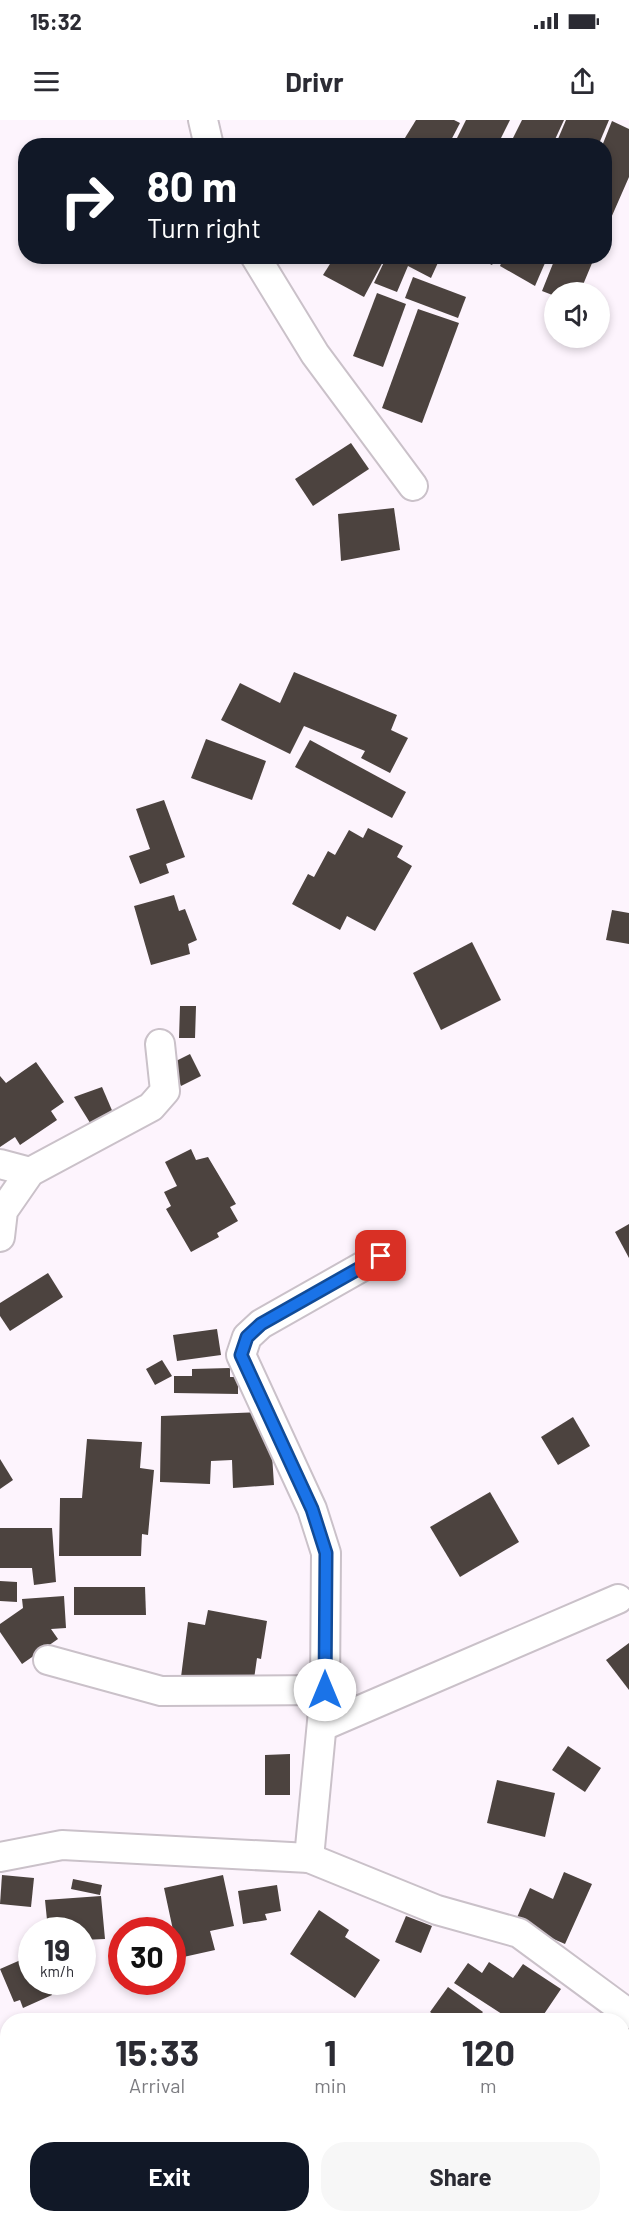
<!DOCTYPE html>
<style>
:root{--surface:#fff;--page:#f7f7f7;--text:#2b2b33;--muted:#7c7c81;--accent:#111827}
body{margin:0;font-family:Barlow,sans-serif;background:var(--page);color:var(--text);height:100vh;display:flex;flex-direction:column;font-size:22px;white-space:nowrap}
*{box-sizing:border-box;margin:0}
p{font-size:20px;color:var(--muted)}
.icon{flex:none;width:33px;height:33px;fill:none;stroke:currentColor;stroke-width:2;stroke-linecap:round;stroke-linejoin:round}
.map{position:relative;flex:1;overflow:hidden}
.drawer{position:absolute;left:0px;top:1893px;width:630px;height:210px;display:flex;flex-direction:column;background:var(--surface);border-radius:24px 24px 0 0;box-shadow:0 3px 9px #0003}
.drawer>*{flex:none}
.top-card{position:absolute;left:18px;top:18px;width:594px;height:126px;border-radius:24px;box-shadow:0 3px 9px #0003;background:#111827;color:#fff;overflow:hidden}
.buttons{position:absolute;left:544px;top:162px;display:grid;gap:12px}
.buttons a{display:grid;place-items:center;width:66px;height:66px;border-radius:50%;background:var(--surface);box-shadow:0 3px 9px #0003;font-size:30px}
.speed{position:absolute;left:18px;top:1797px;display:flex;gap:12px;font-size:30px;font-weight:700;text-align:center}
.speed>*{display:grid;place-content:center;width:78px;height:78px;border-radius:50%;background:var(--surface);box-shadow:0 3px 9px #0003;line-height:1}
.speed small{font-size:15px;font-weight:400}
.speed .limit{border:9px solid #d22;background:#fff;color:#111}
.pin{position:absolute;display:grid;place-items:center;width:51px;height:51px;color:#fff;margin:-26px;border-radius:12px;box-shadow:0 3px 9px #0006}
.me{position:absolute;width:66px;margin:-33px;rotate:0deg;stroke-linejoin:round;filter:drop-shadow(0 0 4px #0008)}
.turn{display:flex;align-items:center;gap:21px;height:126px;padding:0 30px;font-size:27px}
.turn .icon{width:78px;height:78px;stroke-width:2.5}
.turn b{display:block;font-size:42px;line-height:51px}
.eta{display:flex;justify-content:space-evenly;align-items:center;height:102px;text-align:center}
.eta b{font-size:36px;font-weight:700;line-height:42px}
.button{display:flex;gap:12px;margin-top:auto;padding:12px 30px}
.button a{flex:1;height:69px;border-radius:24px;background:var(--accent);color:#fff;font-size:24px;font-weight:700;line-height:69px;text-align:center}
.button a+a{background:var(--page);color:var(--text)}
.status{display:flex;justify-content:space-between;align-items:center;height:42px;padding:0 30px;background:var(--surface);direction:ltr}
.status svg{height:16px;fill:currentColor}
header{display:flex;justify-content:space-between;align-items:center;height:78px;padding:0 30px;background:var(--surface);font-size:27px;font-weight:700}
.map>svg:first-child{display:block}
</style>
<div class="status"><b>15:32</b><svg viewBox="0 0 49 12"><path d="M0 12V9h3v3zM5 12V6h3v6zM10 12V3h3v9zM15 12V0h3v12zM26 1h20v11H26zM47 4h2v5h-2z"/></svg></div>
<header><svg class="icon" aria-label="menu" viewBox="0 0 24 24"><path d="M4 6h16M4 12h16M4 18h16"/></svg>Drivr<svg class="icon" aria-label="share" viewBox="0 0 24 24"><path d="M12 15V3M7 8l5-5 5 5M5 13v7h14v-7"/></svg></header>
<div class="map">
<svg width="629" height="2103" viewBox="0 0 629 2103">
<rect width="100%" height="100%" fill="#fdf4fd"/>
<g fill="#4c433f">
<polygon points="416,0 454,0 460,3 448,26 400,26"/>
<polygon points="466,0 510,0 497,26 453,26"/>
<polygon points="522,0 564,0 552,26 509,26"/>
<polygon points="566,0 609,0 598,26 555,26"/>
<polygon points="612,1 629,9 629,57 604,114 604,26 602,26"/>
<polygon points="335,136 386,136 364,177 323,155"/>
<polygon points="387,136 397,137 441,136 431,158 408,146 397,172 374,163"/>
<polygon points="474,136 497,136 492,145"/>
<polygon points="504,136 548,136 535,166 500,146"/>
<polygon points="556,136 595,136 580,172 555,172 555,176 542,171"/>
<polygon points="413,157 466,177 458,198 405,178"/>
<polygon points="377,173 406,184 383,247 353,236"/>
<polygon points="418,189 459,203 422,303 382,288"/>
<polygon points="351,323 369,349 313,386 295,359"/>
<polygon points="394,388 400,430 341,441 338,394"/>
<polygon points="294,552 397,595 391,610 408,618 390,653 361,638 365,631 304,606 290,634 221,600 240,563 280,583"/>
<polygon points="206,619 266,641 252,680 191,658"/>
<polygon points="310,620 406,672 392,698 295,647"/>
<polygon points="164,680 185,737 166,744 169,753 140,764 129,736 150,729 136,689"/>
<polygon points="368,708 403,726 397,737 412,746 375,811 347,796 340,810 292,784 308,754 314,757 328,731 335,735 349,710 363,718"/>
<polygon points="174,775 179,791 185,789 197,820 188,824 190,834 151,845 134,786"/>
<polygon points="612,790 629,793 629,824 606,820"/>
<polygon points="472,822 501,880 441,910 413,853"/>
<polygon points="180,886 196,886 195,918 179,918"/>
<polygon points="190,934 201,956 181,966 170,944"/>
<polygon points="36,942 64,982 51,991 57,1000 20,1025 15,1017 0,1027 0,956 6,963"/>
<polygon points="102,967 114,995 92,1006 74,977"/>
<polygon points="191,1029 196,1040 208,1037 236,1084 230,1087 238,1101 217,1113 219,1117 191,1132 166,1089 171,1086 164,1072 177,1066 165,1042"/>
<polygon points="629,1104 629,1138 615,1112"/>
<polygon points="48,1153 63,1177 10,1211 0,1196 0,1183"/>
<polygon points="217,1209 221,1235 177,1241 173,1215"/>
<polygon points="162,1240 172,1256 155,1265 146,1249"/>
<polygon points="230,1248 230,1257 238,1257 238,1274 174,1273 174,1256 192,1256 192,1249"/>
<polygon points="262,1292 262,1319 271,1319 274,1365 233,1368 232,1340 211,1341 210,1364 160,1362 161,1296"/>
<polygon points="573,1297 590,1326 558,1345 541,1317"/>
<polygon points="87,1319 142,1322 140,1348 154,1350 148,1415 142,1414 141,1436 59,1436 60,1378 82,1378"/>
<polygon points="0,1339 13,1360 0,1369"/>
<polygon points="490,1372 519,1422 460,1457 430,1407"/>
<polygon points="0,1408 52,1408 56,1462 34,1465 32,1448 0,1448"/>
<polygon points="0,1461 17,1462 17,1482 0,1481"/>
<polygon points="74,1467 145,1467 146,1495 74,1495"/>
<polygon points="64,1476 66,1508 51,1509 58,1519 22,1544 0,1512 0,1504 23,1488 22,1479"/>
<polygon points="208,1490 267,1501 261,1539 257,1538 254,1559 233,1556 231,1563 181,1557 188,1502 205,1505"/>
<polygon points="629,1523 629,1570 606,1540"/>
<polygon points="568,1626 601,1648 585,1672 552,1650"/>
<polygon points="290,1634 290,1675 265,1675 265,1635"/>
<polygon points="497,1660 555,1673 545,1717 487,1703"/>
<polygon points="564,1752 592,1764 565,1824 515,1802 530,1768 553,1779"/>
<polygon points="2,1755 34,1758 31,1787 0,1784"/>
<polygon points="223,1755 234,1806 210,1811 215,1830 179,1838 164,1768"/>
<polygon points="73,1759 102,1765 100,1775 71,1769"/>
<polygon points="277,1765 281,1791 265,1794 267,1800 243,1804 238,1771"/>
<polygon points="101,1776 105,1819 82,1820 82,1810 48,1810 45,1780"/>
<polygon points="319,1790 349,1810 345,1817 380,1840 355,1878 290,1834"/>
<polygon points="406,1796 432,1806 421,1833 395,1822"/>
<polygon points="32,1835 32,1862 54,1862 55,1864 49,1867 52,1875 23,1888 20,1880 14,1882 0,1849"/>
<polygon points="489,1842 513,1858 523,1844 561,1869 540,1900 511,1900 454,1863 468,1843 482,1853"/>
<polygon points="448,1867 483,1892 476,1900 441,1900 430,1892"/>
<polygon points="622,1947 629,1950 629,2006 622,2003"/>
<polygon points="8,2011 8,2046 0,2030 0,2015"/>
<polygon points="629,2032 629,2061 622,2058 622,2047"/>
</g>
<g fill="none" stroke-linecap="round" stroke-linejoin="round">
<defs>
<g id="street">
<polyline points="203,0 209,26"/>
<polyline points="255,136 315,234 413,366"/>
<polyline points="0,1044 30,1052"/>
<polyline points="0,1117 3,1091 30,1052 151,987 165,971 160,924"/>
<polyline points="48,1540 161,1571 325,1570"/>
<polyline points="323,1606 618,1479"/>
<polyline points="0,1737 62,1725 309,1738 437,1790 519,1813 629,1894"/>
<polyline points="309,1738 325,1570 326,1433 312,1389 241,1235 247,1217 261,1204 381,1136"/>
</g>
</defs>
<use href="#street" stroke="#cac1c9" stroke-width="32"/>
<use href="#street" stroke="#fff" stroke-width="28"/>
</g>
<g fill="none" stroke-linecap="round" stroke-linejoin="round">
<defs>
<polyline id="route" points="325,1570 326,1433 312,1389 241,1235 247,1217 261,1204 381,1136"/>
</defs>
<use href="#route" stroke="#114b97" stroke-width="15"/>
<use href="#route" stroke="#1a73e8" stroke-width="10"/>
</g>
</svg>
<div class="buttons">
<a><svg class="icon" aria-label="sound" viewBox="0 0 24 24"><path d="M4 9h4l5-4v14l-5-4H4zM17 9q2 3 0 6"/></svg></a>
</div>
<div class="speed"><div>19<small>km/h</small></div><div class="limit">30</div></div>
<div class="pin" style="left:381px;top:1136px;background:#d93025"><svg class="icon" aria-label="arrive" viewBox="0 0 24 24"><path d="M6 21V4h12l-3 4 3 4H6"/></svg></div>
<svg class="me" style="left:325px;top:1570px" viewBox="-20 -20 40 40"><circle r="19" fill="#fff"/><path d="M0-13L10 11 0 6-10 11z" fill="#1a73e8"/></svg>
<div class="top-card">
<div class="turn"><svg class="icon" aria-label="right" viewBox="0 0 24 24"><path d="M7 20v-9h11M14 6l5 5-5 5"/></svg><div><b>80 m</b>Turn right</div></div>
</div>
<section class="drawer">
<div class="eta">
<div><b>15:33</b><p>Arrival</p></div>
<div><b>1</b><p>min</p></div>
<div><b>120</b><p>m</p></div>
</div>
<div class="button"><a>Exit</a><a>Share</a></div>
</section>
</div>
